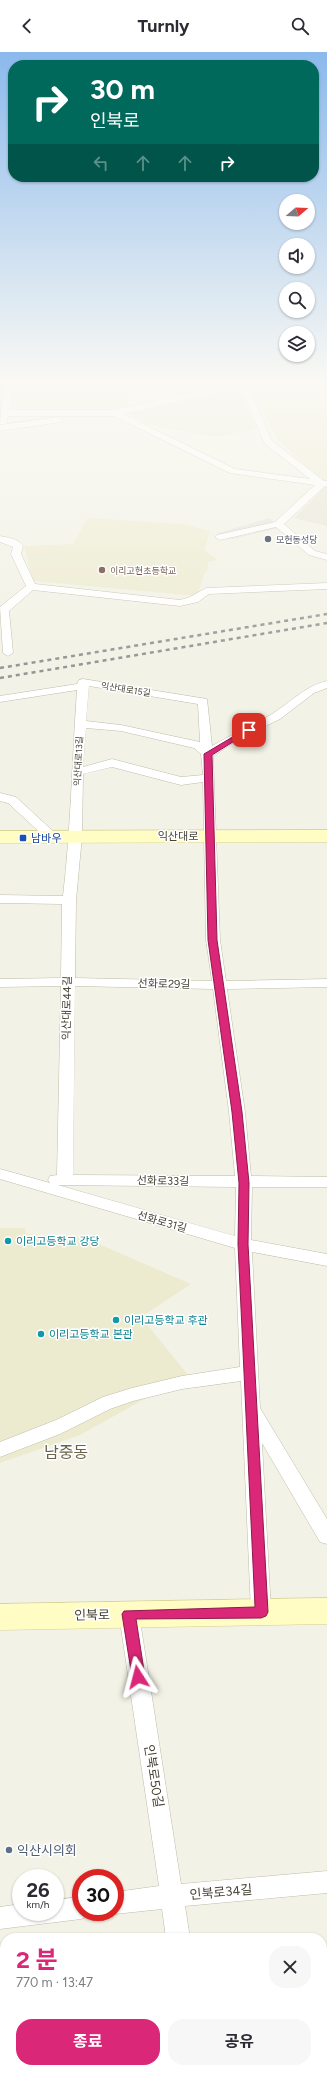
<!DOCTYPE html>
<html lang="ko">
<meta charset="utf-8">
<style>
:root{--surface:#fff;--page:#f7f7f7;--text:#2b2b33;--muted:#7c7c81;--accent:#db2777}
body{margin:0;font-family:Figtree,"Noto Sans KR",sans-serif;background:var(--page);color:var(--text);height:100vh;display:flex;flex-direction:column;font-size:15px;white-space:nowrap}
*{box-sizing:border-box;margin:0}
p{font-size:13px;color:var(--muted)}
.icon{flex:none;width:22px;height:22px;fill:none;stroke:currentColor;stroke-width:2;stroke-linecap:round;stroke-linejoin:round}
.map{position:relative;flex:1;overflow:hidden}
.drawer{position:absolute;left:0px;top:1881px;width:327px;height:140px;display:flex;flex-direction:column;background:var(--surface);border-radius:16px 16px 0 0;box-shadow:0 1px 3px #0004}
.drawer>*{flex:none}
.hud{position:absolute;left:8px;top:8px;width:311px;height:122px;border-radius:16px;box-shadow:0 1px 3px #0004;background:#00695c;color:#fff;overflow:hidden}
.needle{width:26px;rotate:71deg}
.tools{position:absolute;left:279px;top:142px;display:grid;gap:8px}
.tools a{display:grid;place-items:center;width:36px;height:36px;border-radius:50%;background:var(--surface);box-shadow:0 1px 3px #0004;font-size:20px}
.speed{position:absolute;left:12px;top:1817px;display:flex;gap:8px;font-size:20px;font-weight:700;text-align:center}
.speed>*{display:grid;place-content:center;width:52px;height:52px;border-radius:50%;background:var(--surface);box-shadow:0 1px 3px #0004;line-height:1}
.speed small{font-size:10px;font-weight:400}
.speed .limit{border:6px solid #d22;background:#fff;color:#111}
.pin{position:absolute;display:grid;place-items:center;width:34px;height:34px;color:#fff;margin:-17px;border-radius:8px;box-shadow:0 2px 6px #0006}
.me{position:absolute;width:44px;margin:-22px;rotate:351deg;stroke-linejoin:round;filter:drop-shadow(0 0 3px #0008)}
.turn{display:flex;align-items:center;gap:14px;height:84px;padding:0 16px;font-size:18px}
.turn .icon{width:52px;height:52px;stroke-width:2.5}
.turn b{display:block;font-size:28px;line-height:34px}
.lanes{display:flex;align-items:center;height:38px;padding:0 16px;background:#0003;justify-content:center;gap:20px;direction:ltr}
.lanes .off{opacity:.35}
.round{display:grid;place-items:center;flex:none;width:42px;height:42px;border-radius:16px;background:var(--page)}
.summary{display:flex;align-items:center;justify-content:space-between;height:68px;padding:0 16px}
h1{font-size:24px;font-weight:700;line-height:30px;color:var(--accent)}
.cta{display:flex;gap:8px;margin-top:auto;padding:8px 16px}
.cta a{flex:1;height:46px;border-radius:16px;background:var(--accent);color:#fff;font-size:16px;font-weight:700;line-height:46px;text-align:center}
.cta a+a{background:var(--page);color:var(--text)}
header{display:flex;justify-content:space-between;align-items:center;height:52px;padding:0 16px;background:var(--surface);font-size:18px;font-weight:700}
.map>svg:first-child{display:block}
</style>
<header><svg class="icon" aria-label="back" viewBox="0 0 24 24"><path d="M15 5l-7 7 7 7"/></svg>Turnly<svg class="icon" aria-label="search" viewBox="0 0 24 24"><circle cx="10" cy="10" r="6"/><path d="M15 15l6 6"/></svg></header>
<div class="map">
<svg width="327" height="2021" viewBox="0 0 327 2021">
<rect width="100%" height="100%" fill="#f3f2e6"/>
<g fill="#e7e5d4">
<polygon points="17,327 172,327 171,337 127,340 128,354 10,355"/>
<polygon points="230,339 242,342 256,377 215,385 148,373 129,361"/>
<polygon points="325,435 327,435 327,474 294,466"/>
</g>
<g fill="#edebcf">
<polygon points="273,327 327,327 327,430 323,430 278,388 253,340 240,335"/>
<polygon points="88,466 182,472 210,479 204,498 218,508 208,510 208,519 205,520 197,544 33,529 24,494 73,492"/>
<polygon points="0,1176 25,1176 26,1182 85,1186 191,1232 141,1265 188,1323 80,1383 0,1411"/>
</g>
<polygon fill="#e4e3de" points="270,466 280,476 233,487 214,486 218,481"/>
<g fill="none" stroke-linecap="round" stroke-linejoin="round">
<defs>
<g id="street">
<path d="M4 327H12L9 358H114L252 327H269L241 335 251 340 271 388 324 429H327V435L325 434 284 472 315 499 327 502V508L309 503 276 475 220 488 215 485 217 483 275 470 315 433 230 421 114 364H8L6 372H0ZM231 337 244 342 264 391 310 427 235 417 123 362Z"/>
<polygon points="59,365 63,368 62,370 0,379 0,373"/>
<path d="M0 484C9 486 17 486 23 494L21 502 35 532 180 548 190 545 206 536 327 531V537L209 542 198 550 180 554 33 538 9 559 13 601 8 604 3 601 0 555 26 534 11 502 13 495 0 490Z"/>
<path d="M83 627 207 647 212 694C232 682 253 674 272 662 291 650 305 634 327 629V636L314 641 280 667 239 687 213 704 220 888 226 929 327 927V935L227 937 245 1060 251 1124 327 1125V1135H252L251 1188 327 1202V1214L252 1200 260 1356 327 1467V1492L320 1490 262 1391 271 1560 268 1566 261 1569 254 1566 251 1560 241 1329 182 1337 133 1349 110 1357 60 1382 0 1405V1390L56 1368 103 1345 132 1336 182 1324 240 1315 235 1196 0 1127V1117L50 1131 48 1128 50 1124 57 1123 61 934 0 935V927L61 926 62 852 0 851V843L63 844C71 776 72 707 77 638L0 650V644L77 632 79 628ZM89 634 198 652 200 690 121 673 86 669ZM86 676 121 679 194 696 201 702 203 723 181 725 112 707 83 715ZM112 715 181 733 203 730 206 888 212 929 75 926 76 848 82 784 83 722ZM75 934 213 937 229 1060 235 1124 73 1123ZM58 1133 236 1135 235 1184Z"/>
<polygon points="0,741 16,745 56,782 58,785 56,788 48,788 8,751 0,749"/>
<polygon points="129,1553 136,1556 139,1562 181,1832 327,1819 327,1841 185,1854 190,1886 166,1886 162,1857 115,1862 109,1860 115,1860 115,1840 159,1834 119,1562 122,1556"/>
<polygon points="81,1845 81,1860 91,1860 89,1864 81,1867 0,1877 0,1855 21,1852 21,1860 55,1860 55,1848"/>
<polygon points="327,1975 327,1999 322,2000 322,1976"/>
<polygon points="0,2008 5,2008 5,2016 54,2016 52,2021 0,2021"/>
</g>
<g id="secondary">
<polygon points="327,778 327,790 0,791 0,779"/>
<polygon points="327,1546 327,1572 0,1578 0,1552"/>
</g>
</defs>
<use href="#street" stroke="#bfbca8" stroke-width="1"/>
<use href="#secondary" stroke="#d5d194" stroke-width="1"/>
<use href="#street" fill="#fff" fill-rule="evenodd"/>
<use href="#secondary" fill="#fffdc4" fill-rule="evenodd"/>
<g stroke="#969696" stroke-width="2.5" stroke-dasharray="4 4" stroke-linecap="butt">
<polyline points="0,616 327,562"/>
<polyline points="0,626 327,571"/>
</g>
</g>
<linearGradient id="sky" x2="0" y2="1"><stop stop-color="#8bb9ec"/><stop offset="0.54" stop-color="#faf9f4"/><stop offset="1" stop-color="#faf9f4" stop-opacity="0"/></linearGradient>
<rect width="327" height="610" fill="url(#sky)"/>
<polygon fill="#db2777" stroke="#8e194d" points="246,677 252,678 212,703 217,888 242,1060 249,1131 248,1192 268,1560 266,1564 261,1566 136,1567 145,1625 143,1629 138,1631 134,1629 132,1625 122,1562 124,1559 255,1555 238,1192 239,1131 232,1060 208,888 204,702"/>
<circle fill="#6b7280" stroke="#fff" stroke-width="1.5" cx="268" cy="487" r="4"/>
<circle fill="#8d6e63" stroke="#fff" stroke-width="1.5" cx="102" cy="518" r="4"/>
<rect fill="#1a4fb4" stroke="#fff" stroke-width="1.5" x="19" y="782" width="8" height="8" rx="2"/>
<g fill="#0f9aa8" stroke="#fff" stroke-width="1.5">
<circle cx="8" cy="1189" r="4"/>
<circle cx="116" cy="1268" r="4"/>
<circle cx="41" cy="1282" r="4"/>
</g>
<circle fill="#5c6f8a" stroke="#fff" stroke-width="1.5" cx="9" cy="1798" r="4"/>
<g text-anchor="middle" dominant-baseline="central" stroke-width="3" stroke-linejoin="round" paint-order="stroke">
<g font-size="9" fill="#5b616d" stroke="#fff" text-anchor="start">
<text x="276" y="487">모현동성당</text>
</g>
<g font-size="9" fill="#785e54" stroke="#fff" text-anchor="start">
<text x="110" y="518">이리고현초등학교</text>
</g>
<g font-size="9" fill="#464335" stroke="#fff">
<text transform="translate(126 637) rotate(9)">익산대로15길</text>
<text transform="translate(78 709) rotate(-87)">익산대로13길</text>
</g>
<g font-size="11" fill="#464335" stroke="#fff">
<text x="178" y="784">익산대로</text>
<text transform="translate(164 932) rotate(1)">선화로29길</text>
<text transform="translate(67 956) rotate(-89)">익산대로44길</text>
<text transform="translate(163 1129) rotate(1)">선화로33길</text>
<text transform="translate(162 1170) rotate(16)">선화로31길</text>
</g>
<g font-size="11" fill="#164399" stroke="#fff" text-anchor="start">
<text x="31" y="786">남바우</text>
</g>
<g font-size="11" fill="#0d838f" stroke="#fff" text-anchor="start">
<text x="16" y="1189">이리고등학교 강당</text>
<text x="124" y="1268">이리고등학교 후관</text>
<text x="49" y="1282">이리고등학교 본관</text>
</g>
<g font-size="13" fill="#464335" stroke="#fff">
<text transform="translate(92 1563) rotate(-1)">인북로</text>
<text transform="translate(154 1724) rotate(81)">인북로50길</text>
<text transform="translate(221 1840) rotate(-5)">인북로34길</text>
</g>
<g font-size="13" fill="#4e5e75" stroke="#fff" text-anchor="start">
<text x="17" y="1798">익산시의회</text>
</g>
<g font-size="16" fill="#69634c" stroke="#fff">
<text x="66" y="1400">남중동</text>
</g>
</g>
</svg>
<div class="tools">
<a><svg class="needle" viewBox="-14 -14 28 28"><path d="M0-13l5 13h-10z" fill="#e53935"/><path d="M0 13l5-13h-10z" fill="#7c7c81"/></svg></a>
<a><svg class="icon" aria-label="sound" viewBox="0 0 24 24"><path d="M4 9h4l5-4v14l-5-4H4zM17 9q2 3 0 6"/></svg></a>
<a><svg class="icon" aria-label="search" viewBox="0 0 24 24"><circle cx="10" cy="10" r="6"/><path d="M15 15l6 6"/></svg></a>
<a><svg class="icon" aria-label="layers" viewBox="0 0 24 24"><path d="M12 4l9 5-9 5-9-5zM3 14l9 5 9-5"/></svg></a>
</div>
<div class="speed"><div>26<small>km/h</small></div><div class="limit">30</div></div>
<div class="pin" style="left:249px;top:678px;background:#d93025"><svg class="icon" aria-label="arrive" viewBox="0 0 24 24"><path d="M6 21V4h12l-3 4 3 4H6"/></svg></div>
<svg class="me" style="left:138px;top:1625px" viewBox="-20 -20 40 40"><path d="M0-17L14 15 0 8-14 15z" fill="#db2777" stroke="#fff" stroke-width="4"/></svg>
<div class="hud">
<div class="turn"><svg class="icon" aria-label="right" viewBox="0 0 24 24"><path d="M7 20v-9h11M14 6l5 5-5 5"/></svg><div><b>30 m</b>인북로</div></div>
<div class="lanes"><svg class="icon off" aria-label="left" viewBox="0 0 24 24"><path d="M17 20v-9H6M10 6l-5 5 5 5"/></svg><svg class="icon off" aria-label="ahead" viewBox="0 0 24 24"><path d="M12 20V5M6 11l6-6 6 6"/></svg><svg class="icon off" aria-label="ahead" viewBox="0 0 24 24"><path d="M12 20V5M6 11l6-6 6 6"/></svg><svg class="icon" aria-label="right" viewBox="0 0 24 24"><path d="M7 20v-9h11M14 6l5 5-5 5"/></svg></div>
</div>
<section class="drawer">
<div class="summary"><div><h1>2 분</h1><p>770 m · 13:47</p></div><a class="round"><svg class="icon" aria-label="close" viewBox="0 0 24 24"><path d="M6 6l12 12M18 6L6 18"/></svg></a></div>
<div class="cta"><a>종료</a><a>공유</a></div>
</section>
</div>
